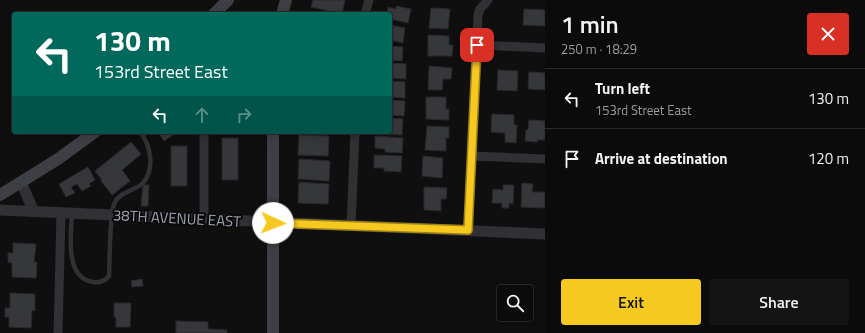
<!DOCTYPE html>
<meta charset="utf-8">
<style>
:root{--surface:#0b0b0c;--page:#141415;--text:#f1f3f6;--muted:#9a9b9d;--line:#2b2b2d;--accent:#f6c920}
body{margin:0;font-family:"Titillium Web",sans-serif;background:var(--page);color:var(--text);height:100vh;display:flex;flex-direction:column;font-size:15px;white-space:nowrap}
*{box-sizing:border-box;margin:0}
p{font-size:13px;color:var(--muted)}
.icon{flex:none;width:22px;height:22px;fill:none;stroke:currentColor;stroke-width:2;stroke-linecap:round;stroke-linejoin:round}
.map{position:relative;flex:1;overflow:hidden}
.side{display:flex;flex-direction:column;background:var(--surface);width:320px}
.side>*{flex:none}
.guide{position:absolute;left:12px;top:12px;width:380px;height:122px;border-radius:4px;box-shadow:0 2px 10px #0003,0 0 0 1px var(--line);background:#00695c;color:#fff;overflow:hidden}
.buttons{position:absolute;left:497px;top:285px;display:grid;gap:8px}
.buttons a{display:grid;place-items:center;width:36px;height:36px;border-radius:4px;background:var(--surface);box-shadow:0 2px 10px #0003,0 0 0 1px var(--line);font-size:20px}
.pin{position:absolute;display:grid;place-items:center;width:34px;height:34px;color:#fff;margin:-17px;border-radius:8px;box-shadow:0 2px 6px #0006}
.me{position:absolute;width:44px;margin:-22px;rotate:92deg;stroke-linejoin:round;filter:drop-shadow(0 0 3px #0008)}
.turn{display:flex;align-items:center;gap:14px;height:84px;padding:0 16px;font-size:18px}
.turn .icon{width:52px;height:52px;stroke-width:2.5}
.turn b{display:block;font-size:28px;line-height:34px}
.lanes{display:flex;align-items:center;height:38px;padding:0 16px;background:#0003;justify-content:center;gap:20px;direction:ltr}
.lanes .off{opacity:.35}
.round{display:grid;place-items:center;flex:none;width:42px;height:42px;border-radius:4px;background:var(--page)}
.head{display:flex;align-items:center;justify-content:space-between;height:68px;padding:0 16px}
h1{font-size:24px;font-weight:600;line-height:30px}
.primary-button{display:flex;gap:8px;margin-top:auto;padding:8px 16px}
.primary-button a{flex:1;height:46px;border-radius:4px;background:var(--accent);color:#111;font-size:16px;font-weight:600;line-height:46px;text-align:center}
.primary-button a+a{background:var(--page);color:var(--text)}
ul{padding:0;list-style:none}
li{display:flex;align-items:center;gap:12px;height:60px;padding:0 16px;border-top:1px solid var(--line)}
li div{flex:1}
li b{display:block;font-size:15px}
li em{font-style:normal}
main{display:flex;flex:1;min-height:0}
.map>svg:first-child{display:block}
</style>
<main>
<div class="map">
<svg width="545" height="333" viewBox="0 0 545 333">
<rect width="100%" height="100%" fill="#0f0f10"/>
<g fill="#36373b" stroke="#29292c">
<polygon points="313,0 345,0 342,14 311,7"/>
<polygon points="396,6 411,9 408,23 390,19 390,14 387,14 388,7 396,9"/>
<polygon points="431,8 450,9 448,29 429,28"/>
<polygon points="524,9 545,10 545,26 523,25"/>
<polygon points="390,25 405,28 403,43 390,40"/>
<polygon points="428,35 449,36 449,45 453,45 452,56 428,56"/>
<polygon points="390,46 403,47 402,61 390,60"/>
<polygon points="390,63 406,64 406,79 390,78"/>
<polygon points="429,66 452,68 451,79 443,79 442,90 428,90"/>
<polygon points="498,70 518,71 517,91 497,90"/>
<polygon points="529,72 545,73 545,90 528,89"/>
<polygon points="390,81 405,82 405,98 390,97"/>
<polygon points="426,97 446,97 446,109 449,109 449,120 426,119"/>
<polygon points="390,100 405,101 404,116 390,115"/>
<polygon points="492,114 514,115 514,125 517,125 516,143 505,142 505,133 491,132"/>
<polygon points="390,118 403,119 402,135 385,134 385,132 390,132"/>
<polygon points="529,120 545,121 545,140 537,140 537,142 525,141 526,130 528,130"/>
<polygon points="427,126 449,127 449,138 446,138 446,151 425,150"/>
<polygon points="158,132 176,132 176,133 164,141"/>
<polygon points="299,135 329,136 328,156 298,155"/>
<polygon points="375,136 403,138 402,153 385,152 385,149 375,148"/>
<rect x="222" y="138" width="16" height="42"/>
<polygon points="131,142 141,154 122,170 130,181 112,195 101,181 102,180 95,171"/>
<rect x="171" y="146" width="16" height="40"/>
<polygon points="374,155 402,156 401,172 384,171 384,168 374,168"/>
<polygon points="423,156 443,158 442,178 422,176"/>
<polygon points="299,159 330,161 329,181 298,179"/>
<polygon points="88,167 95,180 89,184 91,186 82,191 77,184 71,187 75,193 66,197 59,184"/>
<polygon points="299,182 329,184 328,204 298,203"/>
<polygon points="522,183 533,184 532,192 545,192 545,208 521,207"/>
<polygon points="143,185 149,185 148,206 141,206"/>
<polygon points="503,185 514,185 513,204 509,203 509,208 502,208 502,203 492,203 493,189 503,190"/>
<polygon points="424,187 447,188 446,199 441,199 441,211 424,210"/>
<polygon points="13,243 36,244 34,262 37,262 36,278 12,277 12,263 8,262 8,253 13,253"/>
<polygon points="142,279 143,286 132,287 131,281"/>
<polygon points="10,293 35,294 35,311 32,310 31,328 9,327 9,317 5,317 5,308 10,308"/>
<polygon points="114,303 131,303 130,327 116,327 116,317 114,317"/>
<polygon points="176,321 208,322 208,329 227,330 227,333 176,333"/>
</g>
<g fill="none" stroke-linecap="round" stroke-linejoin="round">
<path stroke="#303035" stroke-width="4.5" d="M72 214C71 233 64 278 93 282 99 283 105 281 109 276 110 260 109 214 115 202 120 192 136 190 143 183 155 169 151 145 140 132"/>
<g stroke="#303035" stroke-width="9">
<polyline points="365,14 369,0"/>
<polyline points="477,45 545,48"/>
<polyline points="471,156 545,159"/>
<polyline points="204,219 204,132"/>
<polyline points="351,225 355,132"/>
<polyline points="468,230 478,15 480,9 488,0"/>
<polyline points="58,333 61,213"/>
</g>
<g stroke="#303035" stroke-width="11">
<polyline points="21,182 34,212"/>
<polyline points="0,210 545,234"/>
</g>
<g stroke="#3e3f45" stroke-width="12">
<polyline points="214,14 228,0"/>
<polyline points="282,14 286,0"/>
<polyline points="273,132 273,333"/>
<polyline points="0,195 58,159 95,132"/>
</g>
</g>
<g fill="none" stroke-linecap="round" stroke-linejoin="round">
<defs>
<polyline id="route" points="273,223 468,230 477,45"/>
</defs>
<use href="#route" stroke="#a08315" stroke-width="10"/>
<use href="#route" stroke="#f6c920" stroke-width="7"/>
</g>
<g text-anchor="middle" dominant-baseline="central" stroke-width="4" stroke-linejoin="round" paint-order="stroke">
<g font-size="15" fill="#9fa3b2" stroke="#0a0a0b">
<text transform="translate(177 218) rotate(3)">38TH AVENUE EAST</text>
</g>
</g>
</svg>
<div class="buttons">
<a><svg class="icon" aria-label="search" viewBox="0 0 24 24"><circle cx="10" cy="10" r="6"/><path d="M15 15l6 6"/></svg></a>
</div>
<div class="pin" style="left:477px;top:45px;background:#d93025"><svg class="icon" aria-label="arrive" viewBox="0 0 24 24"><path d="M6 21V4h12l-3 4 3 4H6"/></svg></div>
<svg class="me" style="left:273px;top:223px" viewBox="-20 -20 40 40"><circle r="19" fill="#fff"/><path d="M0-13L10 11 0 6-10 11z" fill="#f6c920"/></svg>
<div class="guide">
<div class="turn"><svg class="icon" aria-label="left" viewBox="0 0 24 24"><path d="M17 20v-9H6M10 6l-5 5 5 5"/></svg><div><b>130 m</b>153rd Street East</div></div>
<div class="lanes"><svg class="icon" aria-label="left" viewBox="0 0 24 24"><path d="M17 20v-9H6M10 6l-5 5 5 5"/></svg><svg class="icon off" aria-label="ahead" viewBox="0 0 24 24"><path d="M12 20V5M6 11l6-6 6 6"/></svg><svg class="icon off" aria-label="right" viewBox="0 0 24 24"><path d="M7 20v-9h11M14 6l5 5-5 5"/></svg></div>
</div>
</div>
<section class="side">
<div class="head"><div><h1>1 min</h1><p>250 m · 18:29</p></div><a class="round" style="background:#d93025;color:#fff"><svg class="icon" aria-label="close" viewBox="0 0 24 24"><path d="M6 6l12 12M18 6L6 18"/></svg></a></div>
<ul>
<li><svg class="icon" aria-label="left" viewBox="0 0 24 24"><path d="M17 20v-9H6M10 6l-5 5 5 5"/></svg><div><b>Turn left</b><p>153rd Street East</p></div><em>130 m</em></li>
<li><svg class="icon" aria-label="arrive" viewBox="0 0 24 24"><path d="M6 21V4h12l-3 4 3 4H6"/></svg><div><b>Arrive at destination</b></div><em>120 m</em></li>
</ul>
<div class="primary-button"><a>Exit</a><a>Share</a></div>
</section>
</main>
